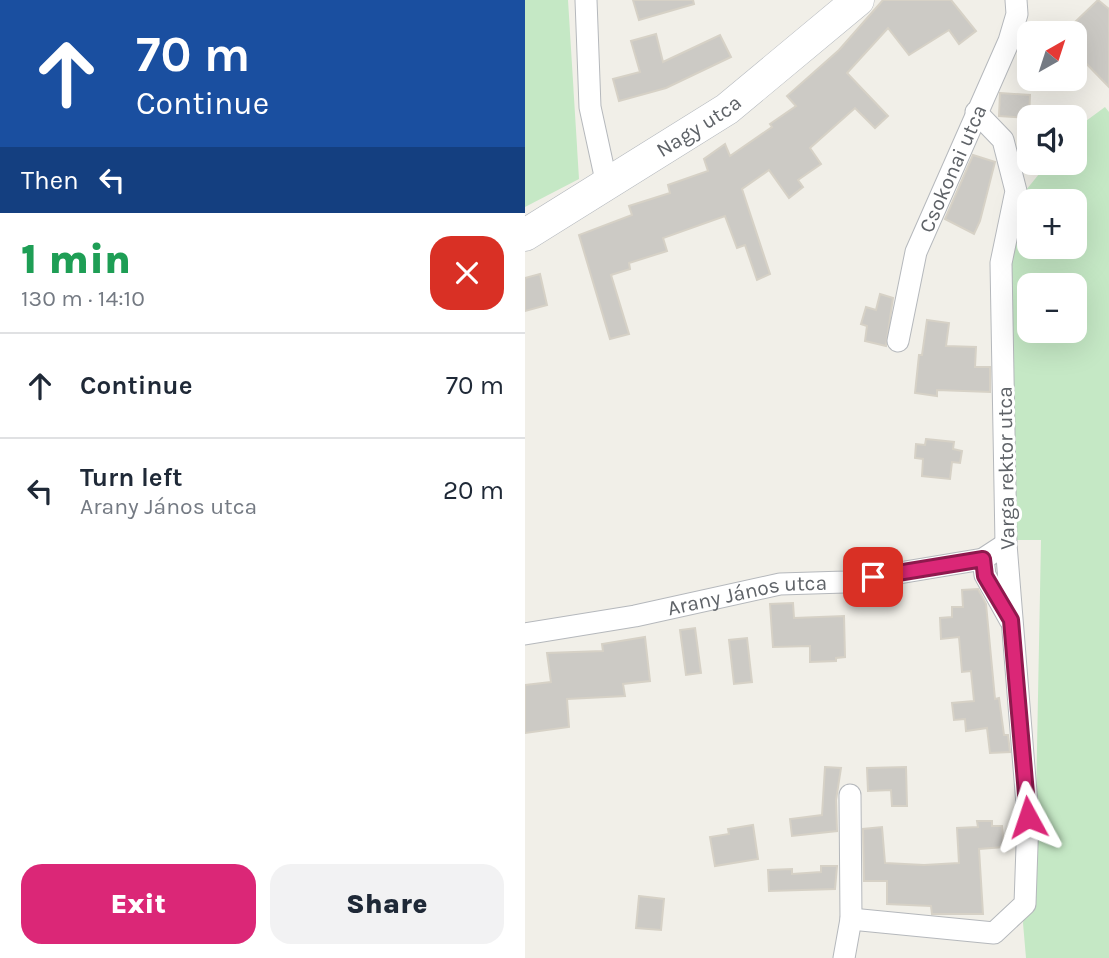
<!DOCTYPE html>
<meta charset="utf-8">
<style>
:root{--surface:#fff;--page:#f2f2f3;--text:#1f2937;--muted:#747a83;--line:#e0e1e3;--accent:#db2777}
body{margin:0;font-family:Karla,sans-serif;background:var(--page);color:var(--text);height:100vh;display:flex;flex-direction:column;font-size:26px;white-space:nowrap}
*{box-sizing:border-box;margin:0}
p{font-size:23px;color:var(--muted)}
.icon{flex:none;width:38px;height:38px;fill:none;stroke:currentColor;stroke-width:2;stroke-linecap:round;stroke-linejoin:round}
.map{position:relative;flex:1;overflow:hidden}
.side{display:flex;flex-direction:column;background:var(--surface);width:525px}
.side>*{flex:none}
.banner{background:#1a4fa0;color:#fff;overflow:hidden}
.needle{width:46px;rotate:39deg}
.fabs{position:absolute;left:492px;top:21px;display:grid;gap:14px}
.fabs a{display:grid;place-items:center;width:70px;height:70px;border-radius:14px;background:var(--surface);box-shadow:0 7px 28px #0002;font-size:35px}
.pin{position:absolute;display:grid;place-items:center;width:60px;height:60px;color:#fff;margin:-30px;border-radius:14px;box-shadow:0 4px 10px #0006}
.me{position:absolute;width:77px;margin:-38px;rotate:355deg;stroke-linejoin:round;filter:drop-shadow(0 0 5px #0008)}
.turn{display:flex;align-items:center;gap:24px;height:147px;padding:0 21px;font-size:32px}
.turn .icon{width:91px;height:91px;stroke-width:2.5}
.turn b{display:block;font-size:49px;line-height:60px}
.then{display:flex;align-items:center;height:66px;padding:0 21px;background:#0003;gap:14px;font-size:26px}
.round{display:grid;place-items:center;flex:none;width:74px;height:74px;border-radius:21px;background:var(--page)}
.overview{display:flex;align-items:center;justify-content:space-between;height:119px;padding:0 21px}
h1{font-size:42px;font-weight:800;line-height:52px;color:#1e9e55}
.primary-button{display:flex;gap:14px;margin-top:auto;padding:14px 21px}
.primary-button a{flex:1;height:80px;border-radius:21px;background:var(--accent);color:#fff;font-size:28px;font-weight:800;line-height:80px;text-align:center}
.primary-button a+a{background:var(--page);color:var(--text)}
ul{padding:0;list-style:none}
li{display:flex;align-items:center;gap:21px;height:105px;padding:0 21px;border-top:2px solid var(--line)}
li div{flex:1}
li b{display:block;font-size:26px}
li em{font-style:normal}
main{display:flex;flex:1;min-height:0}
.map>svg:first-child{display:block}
</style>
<main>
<section class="side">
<div class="banner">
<div class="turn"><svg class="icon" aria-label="ahead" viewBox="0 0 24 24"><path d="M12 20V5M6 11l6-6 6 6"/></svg><div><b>70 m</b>Continue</div></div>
<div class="then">Then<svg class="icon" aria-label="left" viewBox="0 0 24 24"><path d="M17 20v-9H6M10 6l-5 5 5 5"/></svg></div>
</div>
<div class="overview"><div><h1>1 min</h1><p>130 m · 14:10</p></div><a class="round" style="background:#d93025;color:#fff"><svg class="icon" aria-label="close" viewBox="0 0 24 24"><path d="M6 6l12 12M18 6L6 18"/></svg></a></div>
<ul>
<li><svg class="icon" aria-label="ahead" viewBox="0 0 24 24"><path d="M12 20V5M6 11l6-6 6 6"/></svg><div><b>Continue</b></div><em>70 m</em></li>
<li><svg class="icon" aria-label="left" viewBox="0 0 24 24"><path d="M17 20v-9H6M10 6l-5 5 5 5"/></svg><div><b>Turn left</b><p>Arany János utca</p></div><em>20 m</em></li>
</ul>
<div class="primary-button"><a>Exit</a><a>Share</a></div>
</section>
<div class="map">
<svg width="584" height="958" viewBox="0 0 584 958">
<rect width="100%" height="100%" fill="#f1efe8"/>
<g fill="#c5e8c5" fill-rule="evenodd">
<polygon points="0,0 43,0 54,179 0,207"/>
<path d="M580 107 584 112V958H501L498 923 510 853 516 540H487L482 260 497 195 523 163H550V129ZM504 201H550V247H504ZM504 285H550V331H504Z"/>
</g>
<g fill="#cccac5" stroke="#d6d1c6" stroke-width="2">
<polygon points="108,0 168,0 169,4 114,20"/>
<polygon points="358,0 426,0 451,31 434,44 424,30 384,55 363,28 322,73 363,116 350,128 330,108 285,148 296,164 273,180 278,187 264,198 244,170 217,189 245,274 232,280 220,245 212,248 200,216 138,238 142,251 104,263 105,269 86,275 104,334 85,339 54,235 107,215 104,206 145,193 143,185 183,171 179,159 200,144 205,156 247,127 245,124 271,106 262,96 314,50"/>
<polygon points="573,0 584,9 584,87 550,52 550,42 559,33 549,23"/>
<polygon points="131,34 138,62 195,35 206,57 141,88 94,101 88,79 115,72 106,41"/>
<polygon points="475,93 505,95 504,118 474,116"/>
<polygon points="448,155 470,162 455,221 449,234 420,219"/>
<polygon points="15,274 22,305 0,311 0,278"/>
<polygon points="355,294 368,298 361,346 340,341 342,326 336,324 341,307 351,310"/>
<polygon points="402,320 424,323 421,346 451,347 450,367 465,367 465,392 412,390 412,396 390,393 394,355 397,355"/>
<polygon points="401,439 429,442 428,449 437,451 435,463 427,462 425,479 397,476 398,459 390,458 391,444 400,445"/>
<polygon points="453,589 461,604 470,699 474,698 479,735 483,735 485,752 465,753 462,728 441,731 440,719 429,720 427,703 449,701 446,671 437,672 434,637 416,639 415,618 427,617 427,607 438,607 437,590"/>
<polygon points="268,603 269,618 319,616 320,657 311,658 311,661 285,662 285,646 248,647 245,604"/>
<polygon points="170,628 176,673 161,675 155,630"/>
<polygon points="120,637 125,681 98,684 100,696 42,699 44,727 0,733 0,685 26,682 22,653 78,651 77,644"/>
<polygon points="222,638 227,682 209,684 204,640"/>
<polygon points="300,767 316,768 311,800 312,831 267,836 265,819 297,815"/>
<polygon points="381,767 382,806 367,806 366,790 343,791 342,768"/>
<polygon points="452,821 467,821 467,826 477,826 479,847 454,849 458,914 407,914 406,906 362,904 362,881 339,881 338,829 357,827 360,863 399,865 434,863 432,828 453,827"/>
<polygon points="228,825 233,859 190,866 185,837 204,834 203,829"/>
<polygon points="296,866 312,866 310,889 244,891 243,870 267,869 267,874 296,872"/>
<polygon points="114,896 139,899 136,930 111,928"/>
</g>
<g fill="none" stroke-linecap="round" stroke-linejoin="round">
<defs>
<g id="minor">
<polyline points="61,0 65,107 82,185"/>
<path id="s1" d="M373 341 391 252 484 41 492 14 491 0"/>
<polyline points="458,559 460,575 485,620"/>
<path id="s2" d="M0 634 110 616 255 584 320 582 458 559 481 544"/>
<polyline points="326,919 469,933 500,904 503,817 481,544 476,263 491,191 478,140 451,112"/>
<polyline points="319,958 326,919 325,795"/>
</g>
<g id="secondary">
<path id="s3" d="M0 235 202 109 333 0"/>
</g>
</defs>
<use href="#minor" stroke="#b5b8bc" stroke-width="23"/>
<use href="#secondary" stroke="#b6babf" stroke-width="33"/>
<use href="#minor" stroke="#fff" stroke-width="21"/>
<use href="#secondary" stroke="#fff" stroke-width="32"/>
</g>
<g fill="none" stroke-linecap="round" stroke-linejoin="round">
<defs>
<polyline id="route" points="348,577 458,559 460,576 486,620 503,817"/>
</defs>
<use href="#route" stroke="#8e194d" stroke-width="18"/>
<use href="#route" stroke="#db2777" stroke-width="12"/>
</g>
<g text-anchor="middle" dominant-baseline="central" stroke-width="6" stroke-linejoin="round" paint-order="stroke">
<g font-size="21" fill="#5f6368" stroke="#fff">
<text stroke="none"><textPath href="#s3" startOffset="205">Nagy utca</textPath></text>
<text stroke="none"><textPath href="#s1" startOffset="182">Csokonai utca</textPath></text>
<text transform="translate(481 468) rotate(-91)">Varga rektor utca</text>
<text stroke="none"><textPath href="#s2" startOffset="226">Arany János utca</textPath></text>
</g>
</g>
</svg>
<div class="fabs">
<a><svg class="needle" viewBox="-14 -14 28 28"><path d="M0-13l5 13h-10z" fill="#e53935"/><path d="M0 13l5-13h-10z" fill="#747a83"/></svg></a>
<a><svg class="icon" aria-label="sound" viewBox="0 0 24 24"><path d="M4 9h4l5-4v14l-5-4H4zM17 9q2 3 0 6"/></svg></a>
<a>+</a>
<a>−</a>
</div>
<div class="pin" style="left:348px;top:577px;background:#d93025"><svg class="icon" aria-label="arrive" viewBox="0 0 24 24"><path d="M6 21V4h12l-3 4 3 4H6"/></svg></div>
<svg class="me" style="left:503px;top:817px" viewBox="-20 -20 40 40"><path d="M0-17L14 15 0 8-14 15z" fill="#db2777" stroke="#fff" stroke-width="4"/></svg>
</div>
</main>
